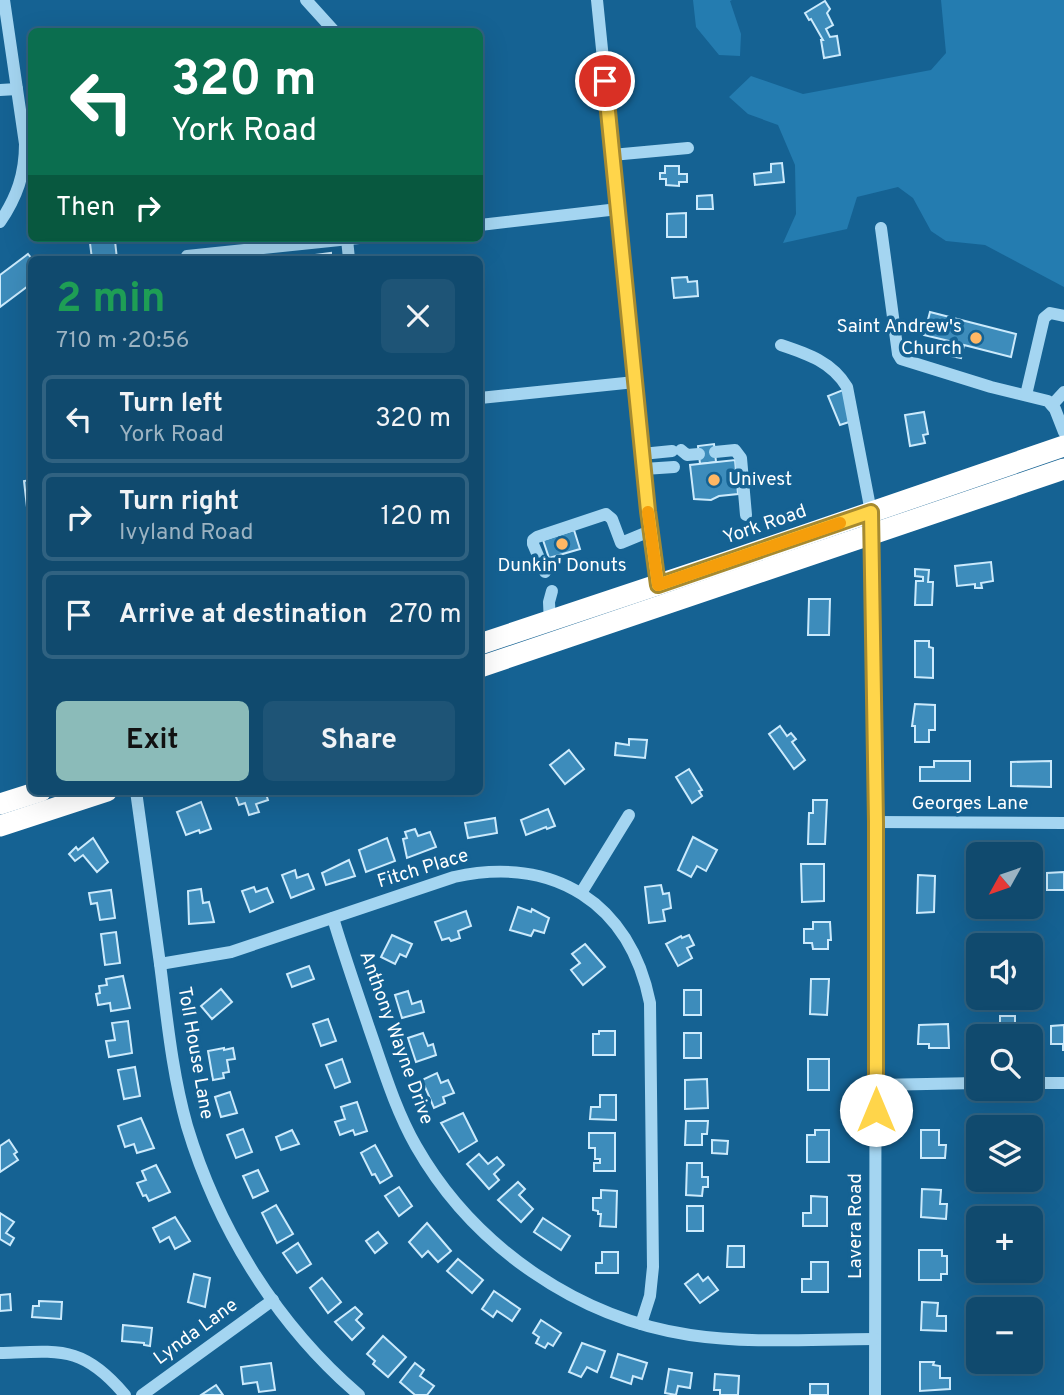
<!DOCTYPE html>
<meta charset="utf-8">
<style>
:root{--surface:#104a6e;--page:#1e5476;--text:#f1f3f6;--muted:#9cb3c2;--line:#306281;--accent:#8bbbb9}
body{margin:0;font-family:Overpass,sans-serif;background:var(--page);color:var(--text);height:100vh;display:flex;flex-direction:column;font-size:26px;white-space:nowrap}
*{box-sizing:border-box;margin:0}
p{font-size:23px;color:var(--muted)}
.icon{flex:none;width:38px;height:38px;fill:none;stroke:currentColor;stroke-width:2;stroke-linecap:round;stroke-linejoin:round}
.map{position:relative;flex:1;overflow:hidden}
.side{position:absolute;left:28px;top:256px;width:455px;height:539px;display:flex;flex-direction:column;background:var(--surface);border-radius:10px;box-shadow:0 7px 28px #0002,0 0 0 2px var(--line)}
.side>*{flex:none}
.top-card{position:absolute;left:28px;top:28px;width:455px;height:214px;border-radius:10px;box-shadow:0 7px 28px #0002,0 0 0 2px var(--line);background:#0b6e4f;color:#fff;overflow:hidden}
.needle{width:46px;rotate:230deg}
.tools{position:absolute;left:966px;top:842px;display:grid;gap:14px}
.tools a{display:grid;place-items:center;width:77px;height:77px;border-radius:10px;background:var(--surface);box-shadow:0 7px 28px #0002,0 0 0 2px var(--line);font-size:35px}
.pin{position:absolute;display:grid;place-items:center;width:60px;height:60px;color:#fff;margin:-30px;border:4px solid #fff;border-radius:50%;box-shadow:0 2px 7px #0007}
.me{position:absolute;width:77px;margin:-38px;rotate:0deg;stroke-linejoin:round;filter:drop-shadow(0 0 5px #0008)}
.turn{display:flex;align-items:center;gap:24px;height:147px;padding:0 28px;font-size:32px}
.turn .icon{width:91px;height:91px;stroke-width:2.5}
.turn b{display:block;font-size:49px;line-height:60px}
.then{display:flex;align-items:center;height:66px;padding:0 28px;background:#0003;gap:14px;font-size:26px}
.round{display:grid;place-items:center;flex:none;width:74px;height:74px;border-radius:10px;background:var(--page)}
.overview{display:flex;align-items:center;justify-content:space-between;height:119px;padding:0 28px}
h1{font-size:42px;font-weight:700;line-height:52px;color:#1e9e55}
.cta{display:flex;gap:14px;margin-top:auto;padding:14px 28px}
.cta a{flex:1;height:80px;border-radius:10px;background:var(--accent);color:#111;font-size:28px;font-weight:700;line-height:80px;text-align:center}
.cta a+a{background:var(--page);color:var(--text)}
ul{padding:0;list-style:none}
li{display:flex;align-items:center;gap:21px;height:88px;margin:0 14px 10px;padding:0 14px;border:4px solid var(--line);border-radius:10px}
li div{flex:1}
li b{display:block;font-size:26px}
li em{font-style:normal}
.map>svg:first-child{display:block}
</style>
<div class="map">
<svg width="1064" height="1395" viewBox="0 0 1064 1395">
<rect width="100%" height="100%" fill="#156293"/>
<g fill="#247cb0">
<polygon points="693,0 732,0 730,1 741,34 740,56 719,55 696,27"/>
<polygon points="941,0 1064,0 1064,287 985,245 946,241 931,231 913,198 898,187 857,197 847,229 783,243 796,214 795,165 778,125 748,114 729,97 751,76 803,94 931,70 946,53"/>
</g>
<g fill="#3d8cbb" stroke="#cbeafc" stroke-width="2">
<polygon points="825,1 830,9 827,13 833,25 826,29 830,37 837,36 840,55 824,58 821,40 823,40 811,19 809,20 805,13"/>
<polygon points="782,163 784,182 755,185 754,174 771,172 771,164"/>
<polygon points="665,166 679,166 679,174 687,174 687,182 679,182 679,186 666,185 666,179 660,179 660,173 665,173"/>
<polygon points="712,195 713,209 697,209 697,196"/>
<polygon points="686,213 686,237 667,237 667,214"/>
<polygon points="115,241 117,259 92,259 90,243"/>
<polygon points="331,253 331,256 337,256 337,259 284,259"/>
<polygon points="28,254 32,259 32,283 0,307 0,275"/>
<polygon points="687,277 688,282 697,281 698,296 674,298 672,278"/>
<polygon points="930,312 1016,334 1011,357 964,345 961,358 946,355 949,341 924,335"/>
<polygon points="843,390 852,421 840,425 828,396"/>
<polygon points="924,412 928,434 923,435 925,443 910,446 905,415"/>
<polygon points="714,444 716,462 700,464 698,446"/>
<polygon points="735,460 738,494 719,496 711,500 694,499 690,465"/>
<polygon points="30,467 32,467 32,516 28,516 24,481 31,480"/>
<polygon points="574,530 580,549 549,558 543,540"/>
<polygon points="991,562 993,581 981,583 982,588 975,588 975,584 957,586 955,566"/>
<polygon points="915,569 929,570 928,582 933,582 932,605 915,605 916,581 923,581 923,577 915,576"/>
<polygon points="809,599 830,599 829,635 808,635"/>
<polygon points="915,641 929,641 929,647 933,648 933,678 915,677"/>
<polygon points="915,704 935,705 935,730 929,730 929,742 915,742 915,726 912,726"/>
<polygon points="780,726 787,736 791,733 796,739 792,742 805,760 794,769 769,734"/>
<polygon points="629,739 647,740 645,758 615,755 616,743 629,745"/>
<polygon points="569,750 584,769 565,784 550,765"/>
<polygon points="934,761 970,761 970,781 920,781 920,767 934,767"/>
<polygon points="1051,761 1051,787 1011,786 1011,762"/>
<polygon points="689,769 702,790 699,791 702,796 692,803 676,777"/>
<polygon points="244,791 265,791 268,800 256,804 259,812 249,815 245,803 239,805 235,794"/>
<polygon points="813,800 827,800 825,844 808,844 809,813 813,813"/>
<polygon points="201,802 211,829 200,833 199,830 186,835 177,812"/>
<polygon points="548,809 555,826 547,829 546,827 526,835 521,820"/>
<polygon points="495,818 497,833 468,838 465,823"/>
<polygon points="415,829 418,836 430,832 436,847 407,858 403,839 407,838 405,832"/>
<polygon points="693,837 717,850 706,871 697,866 691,877 678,870"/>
<polygon points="93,838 108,862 97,872 83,855 75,861 69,854 76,847 78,850"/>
<polygon points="387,838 395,861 366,872 359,850"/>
<polygon points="349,860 355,876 326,885 322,873"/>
<polygon points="801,864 824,864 824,901 802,902"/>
<polygon points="295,870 297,878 308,874 314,889 291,898 282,875"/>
<polygon points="1064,872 1064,890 1047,890 1047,873"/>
<polygon points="918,875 935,876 934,912 917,913"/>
<polygon points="661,885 663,894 669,893 671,908 663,910 665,921 649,923 645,887"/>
<polygon points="254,887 256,892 267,888 273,902 250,912 242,891"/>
<polygon points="201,889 203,903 209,902 214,922 189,924 188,891"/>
<polygon points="111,890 115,918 100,920 97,903 91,904 89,893"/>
<polygon points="518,907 531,912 532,909 549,918 544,933 534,930 531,936 510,930"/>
<polygon points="466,911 471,926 458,931 460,938 451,941 449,938 442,940 435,922"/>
<polygon points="813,922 830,922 831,940 828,940 828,949 813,949 812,943 804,943 804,929 813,929"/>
<polygon points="116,932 120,963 105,965 101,934"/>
<polygon points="392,935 412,944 406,957 400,954 395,964 381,957"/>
<polygon points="689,935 694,945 687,948 692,958 678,966 666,944 681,936 682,938"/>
<polygon points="585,944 605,967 583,985 571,970 580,963 572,954"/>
<polygon points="309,966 314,979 292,987 287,974"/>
<polygon points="123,976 130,1008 111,1011 110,1003 98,1005 96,994 100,993 99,986 107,985 106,979"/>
<polygon points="811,979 829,979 827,1015 810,1014"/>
<polygon points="221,989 232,1002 212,1019 201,1006"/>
<rect x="684" y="990" width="17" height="25"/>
<polygon points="408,991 412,1004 421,1001 424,1012 402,1018 395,995"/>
<polygon points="1000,1016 1015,1016 1015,1036 986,1036 986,1024 1000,1023"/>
<polygon points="328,1019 336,1041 321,1046 313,1024"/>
<polygon points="128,1021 132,1053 109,1057 106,1041 115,1040 112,1023"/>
<polygon points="948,1024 949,1048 929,1048 929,1044 918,1044 919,1025"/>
<polygon points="1064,1025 1064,1050 1063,1050 1063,1044 1051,1044 1051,1026"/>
<polygon points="599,1031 615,1031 615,1055 593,1055 593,1034 599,1034"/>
<polygon points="423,1033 428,1046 433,1044 436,1055 416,1062 408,1038"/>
<rect x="684" y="1033" width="17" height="25"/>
<polygon points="224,1048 224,1050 233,1048 235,1059 227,1060 229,1072 223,1073 224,1078 213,1080 208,1051"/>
<polygon points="342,1059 350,1082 335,1088 326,1065"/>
<rect x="808" y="1059" width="21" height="31"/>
<polygon points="135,1067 140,1096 124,1099 118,1070"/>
<polygon points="437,1073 441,1083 448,1080 454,1093 443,1097 445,1103 434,1108 422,1080"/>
<polygon points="707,1079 708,1108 685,1109 685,1080"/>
<polygon points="230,1092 237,1113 221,1117 215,1097"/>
<polygon points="600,1095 616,1095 616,1120 590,1119 591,1107 600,1107"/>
<polygon points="357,1102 367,1131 355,1135 353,1130 340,1135 335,1122 345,1119 341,1107"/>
<polygon points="463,1113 477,1141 459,1152 441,1123"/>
<polygon points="141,1118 154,1148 137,1153 134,1144 125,1147 118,1126"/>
<polygon points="686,1121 708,1121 707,1134 702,1134 702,1145 685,1145"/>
<polygon points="243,1129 252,1152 236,1158 227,1135"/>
<polygon points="292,1130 299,1144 281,1150 276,1137"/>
<polygon points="815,1130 829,1130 829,1162 807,1162 807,1135 815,1135"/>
<polygon points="921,1130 939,1130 939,1145 946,1145 945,1158 921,1158"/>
<polygon points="589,1133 615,1133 615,1171 594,1171 594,1163 600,1163 600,1159 595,1159 595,1148 589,1148"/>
<polygon points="9,1140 17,1152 14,1154 18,1160 0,1172 0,1146"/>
<polygon points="712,1140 728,1141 727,1154 712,1153"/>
<polygon points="375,1145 392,1176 380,1183 375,1174 372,1175 361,1153"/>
<polygon points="479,1154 488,1164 497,1157 504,1165 494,1174 499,1180 489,1189 467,1164"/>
<polygon points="687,1163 702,1163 702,1177 708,1177 708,1187 703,1187 702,1196 686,1195"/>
<polygon points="156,1165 170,1192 149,1201 146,1195 143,1196 137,1183 146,1180 142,1171"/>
<polygon points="258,1170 268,1191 253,1198 243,1176"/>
<polygon points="518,1182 525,1189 519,1195 533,1209 521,1222 498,1200"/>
<polygon points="399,1187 412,1206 399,1216 385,1196"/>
<polygon points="922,1189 941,1190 940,1204 947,1204 946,1219 921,1217"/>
<polygon points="601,1190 617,1191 616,1227 600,1226 601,1214 598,1214 598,1211 593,1210 593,1198 601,1198"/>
<polygon points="811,1196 827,1197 827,1226 803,1226 803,1213 811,1213"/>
<polygon points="276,1205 293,1234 277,1243 262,1213"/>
<rect x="687" y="1206" width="16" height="25"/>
<polygon points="0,1213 14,1222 6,1233 14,1238 10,1245 0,1239"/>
<polygon points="175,1217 190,1241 175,1249 169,1237 160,1242 153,1228"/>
<polygon points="543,1218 570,1236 561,1250 534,1232"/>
<polygon points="427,1223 451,1251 438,1262 428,1251 422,1257 409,1242"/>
<polygon points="378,1232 387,1243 375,1253 366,1241"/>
<polygon points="298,1243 311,1264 297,1273 283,1253"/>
<polygon points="728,1246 744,1246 744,1267 727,1267"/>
<polygon points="919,1250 942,1250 942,1256 947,1256 947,1274 941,1274 941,1280 919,1280"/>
<polygon points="602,1252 618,1252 618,1273 596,1273 596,1263 602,1263"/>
<polygon points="458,1259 483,1280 472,1293 447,1271"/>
<polygon points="811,1262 828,1262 828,1292 802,1292 802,1279 811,1279"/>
<polygon points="194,1274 210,1278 205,1307 188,1302"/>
<polygon points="698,1274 703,1281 708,1277 718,1290 700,1303 685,1284"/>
<polygon points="322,1278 341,1302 328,1313 310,1288"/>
<polygon points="494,1291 520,1309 512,1321 497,1311 493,1317 482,1309"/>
<polygon points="10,1294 11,1310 0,1311 0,1295"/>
<polygon points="39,1301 62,1302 61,1319 32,1317 33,1306 39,1306"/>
<polygon points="922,1302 938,1303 937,1316 946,1316 946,1331 921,1330"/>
<polygon points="355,1307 362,1314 356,1320 364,1328 352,1340 335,1322"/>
<polygon points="541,1320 561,1333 553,1346 548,1343 545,1348 536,1343 539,1337 533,1333"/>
<polygon points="123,1325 152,1328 150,1346 144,1345 144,1343 122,1341"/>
<polygon points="383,1336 406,1357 388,1377 373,1364 375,1361 367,1354"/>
<polygon points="582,1343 605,1351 597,1372 587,1367 581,1377 569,1372"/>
<polygon points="618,1354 647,1363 642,1379 633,1376 631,1384 611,1377"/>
<polygon points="920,1362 934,1362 933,1365 940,1366 940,1378 950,1378 950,1389 920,1391"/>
<polygon points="271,1363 275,1390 259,1392 257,1382 243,1384 241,1367"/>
<polygon points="415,1363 424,1370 420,1376 434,1386 427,1395 415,1395 400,1382"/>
<polygon points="669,1369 692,1373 690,1388 678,1386 676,1395 665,1393"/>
<polygon points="715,1374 739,1376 738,1395 720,1395 720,1390 714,1390"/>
<rect x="810" y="1384" width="18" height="11"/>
<polygon points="216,1385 223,1395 201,1395"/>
</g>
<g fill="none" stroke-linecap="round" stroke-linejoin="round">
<g stroke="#a4d5f1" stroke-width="12">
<polyline points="306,0 335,32"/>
<polyline points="597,0 655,571 659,588"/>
<polyline points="0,90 17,89"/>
<polyline points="612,155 688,148"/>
<path d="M0 222C17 197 25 174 25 144L4 0"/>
<polyline points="480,225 618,209"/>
<polyline points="881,228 898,354 901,359 991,387 1048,401 1055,409 1064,432"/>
<polyline points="347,239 349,259"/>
<polyline points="187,259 187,256 359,238"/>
<path d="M781 345C808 354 832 362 847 387L871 512 873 534 876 822 875 1395"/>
<polyline points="1026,395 1044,318 1050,313 1064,316"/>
<polyline points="480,398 635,382"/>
<polyline points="1052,405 1064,392"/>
<polyline points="681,450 687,455 699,454"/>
<polyline points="715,452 735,450 741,458 746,515"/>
<polyline points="642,454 672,451"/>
<polyline points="644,469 674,467"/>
<polyline points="545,572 533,544 533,540 537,537 606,514 612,519 621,543 650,531"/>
<polyline points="550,625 549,602 552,591"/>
<path d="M136 791C144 849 152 906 160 964 167 1018 172 1073 187 1126 218 1229 277 1325 359 1395"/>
<polyline points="876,822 1064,823"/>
<polyline points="581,893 629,815"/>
<path d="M333 918C344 955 357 992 369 1028 383 1068 395 1109 416 1146 473 1246 577 1318 690 1335 751 1344 814 1339 875 1339"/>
<path d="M160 964 231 952 454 877C554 855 630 903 650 1003L653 1267 650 1296 641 1324"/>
<polyline points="1031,1083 1064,1083"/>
<polyline points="875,1085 978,1083"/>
<path d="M0 1353C60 1351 83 1345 125 1395"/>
<polyline points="142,1395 273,1300"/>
</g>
<g stroke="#fff" stroke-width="21">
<polyline points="480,644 726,562 1064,446"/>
<polyline points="480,667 1064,469"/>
<polyline points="0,804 41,791"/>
<polyline points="0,826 107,791"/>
</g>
</g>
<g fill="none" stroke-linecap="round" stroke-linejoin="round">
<defs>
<polyline id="route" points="605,81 648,511 658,585 871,512 876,822 876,1110"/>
</defs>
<use href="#route" stroke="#a68a30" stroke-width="18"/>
<use href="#route" stroke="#ffd54a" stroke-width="12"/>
<polyline stroke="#f59e0b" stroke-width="12" points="648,512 658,585 840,523"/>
</g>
<g fill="#ffb764" stroke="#156293" stroke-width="2.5">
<circle cx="976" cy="338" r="7"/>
<circle cx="714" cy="480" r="7"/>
<circle cx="562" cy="544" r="7"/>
</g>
<g text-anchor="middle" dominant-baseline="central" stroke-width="7" stroke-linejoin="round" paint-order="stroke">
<g font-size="19" fill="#fff" stroke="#156293" text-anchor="end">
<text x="962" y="327">Saint Andrew's<tspan x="962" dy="22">Church</tspan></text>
<text x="728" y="480" text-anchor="start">Univest</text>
<text x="562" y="566" text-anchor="middle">Dunkin' Donuts</text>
</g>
<g font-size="19" fill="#fff" stroke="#156293">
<text transform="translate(765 525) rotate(-19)">York Road</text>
<text x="970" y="804">Georges Lane</text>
<text transform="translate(423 869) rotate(-17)">Fitch Place</text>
<text transform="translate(396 1038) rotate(70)">Anthony Wayne Drive</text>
<text transform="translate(195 1053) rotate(80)">Toll House Lane</text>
<text transform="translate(856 1226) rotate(-90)">Lavera Road</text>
<text transform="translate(196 1332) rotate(-36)">Lynda Lane</text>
</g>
</g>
</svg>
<div class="tools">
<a><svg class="needle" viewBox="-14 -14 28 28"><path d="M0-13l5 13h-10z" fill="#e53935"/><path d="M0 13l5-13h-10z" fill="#9cb3c2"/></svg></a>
<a><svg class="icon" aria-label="sound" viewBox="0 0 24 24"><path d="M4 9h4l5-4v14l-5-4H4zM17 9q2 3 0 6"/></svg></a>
<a><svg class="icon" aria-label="search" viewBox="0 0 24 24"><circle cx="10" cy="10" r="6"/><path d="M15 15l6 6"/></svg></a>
<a><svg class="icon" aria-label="layers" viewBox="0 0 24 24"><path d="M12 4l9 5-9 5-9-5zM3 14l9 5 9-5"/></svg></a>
<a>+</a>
<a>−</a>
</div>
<div class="pin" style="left:605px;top:81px;background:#d93025"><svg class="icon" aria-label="arrive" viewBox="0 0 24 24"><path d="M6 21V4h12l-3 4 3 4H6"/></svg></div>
<svg class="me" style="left:876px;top:1110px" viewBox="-20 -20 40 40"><circle r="19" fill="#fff"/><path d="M0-13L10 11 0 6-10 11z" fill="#ffd54a"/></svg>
<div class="top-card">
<div class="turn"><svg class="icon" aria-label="left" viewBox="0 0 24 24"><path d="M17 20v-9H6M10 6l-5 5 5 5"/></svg><div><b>320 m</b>York Road</div></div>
<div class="then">Then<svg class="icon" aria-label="right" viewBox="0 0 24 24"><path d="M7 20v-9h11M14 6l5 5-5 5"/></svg></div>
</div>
<section class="side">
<div class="overview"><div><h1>2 min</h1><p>710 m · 20:56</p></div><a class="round"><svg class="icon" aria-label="close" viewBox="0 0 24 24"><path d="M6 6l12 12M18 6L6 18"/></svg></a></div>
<ul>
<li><svg class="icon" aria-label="left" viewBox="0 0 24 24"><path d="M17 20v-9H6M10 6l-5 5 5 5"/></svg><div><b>Turn left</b><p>York Road</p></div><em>320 m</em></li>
<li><svg class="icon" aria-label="right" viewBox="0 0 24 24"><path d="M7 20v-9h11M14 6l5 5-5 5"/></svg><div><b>Turn right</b><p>Ivyland Road</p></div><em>120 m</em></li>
<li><svg class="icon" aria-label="arrive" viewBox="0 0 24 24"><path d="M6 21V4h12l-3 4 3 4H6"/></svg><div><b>Arrive at destination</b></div><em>270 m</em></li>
</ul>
<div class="cta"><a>Exit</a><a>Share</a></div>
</section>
</div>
